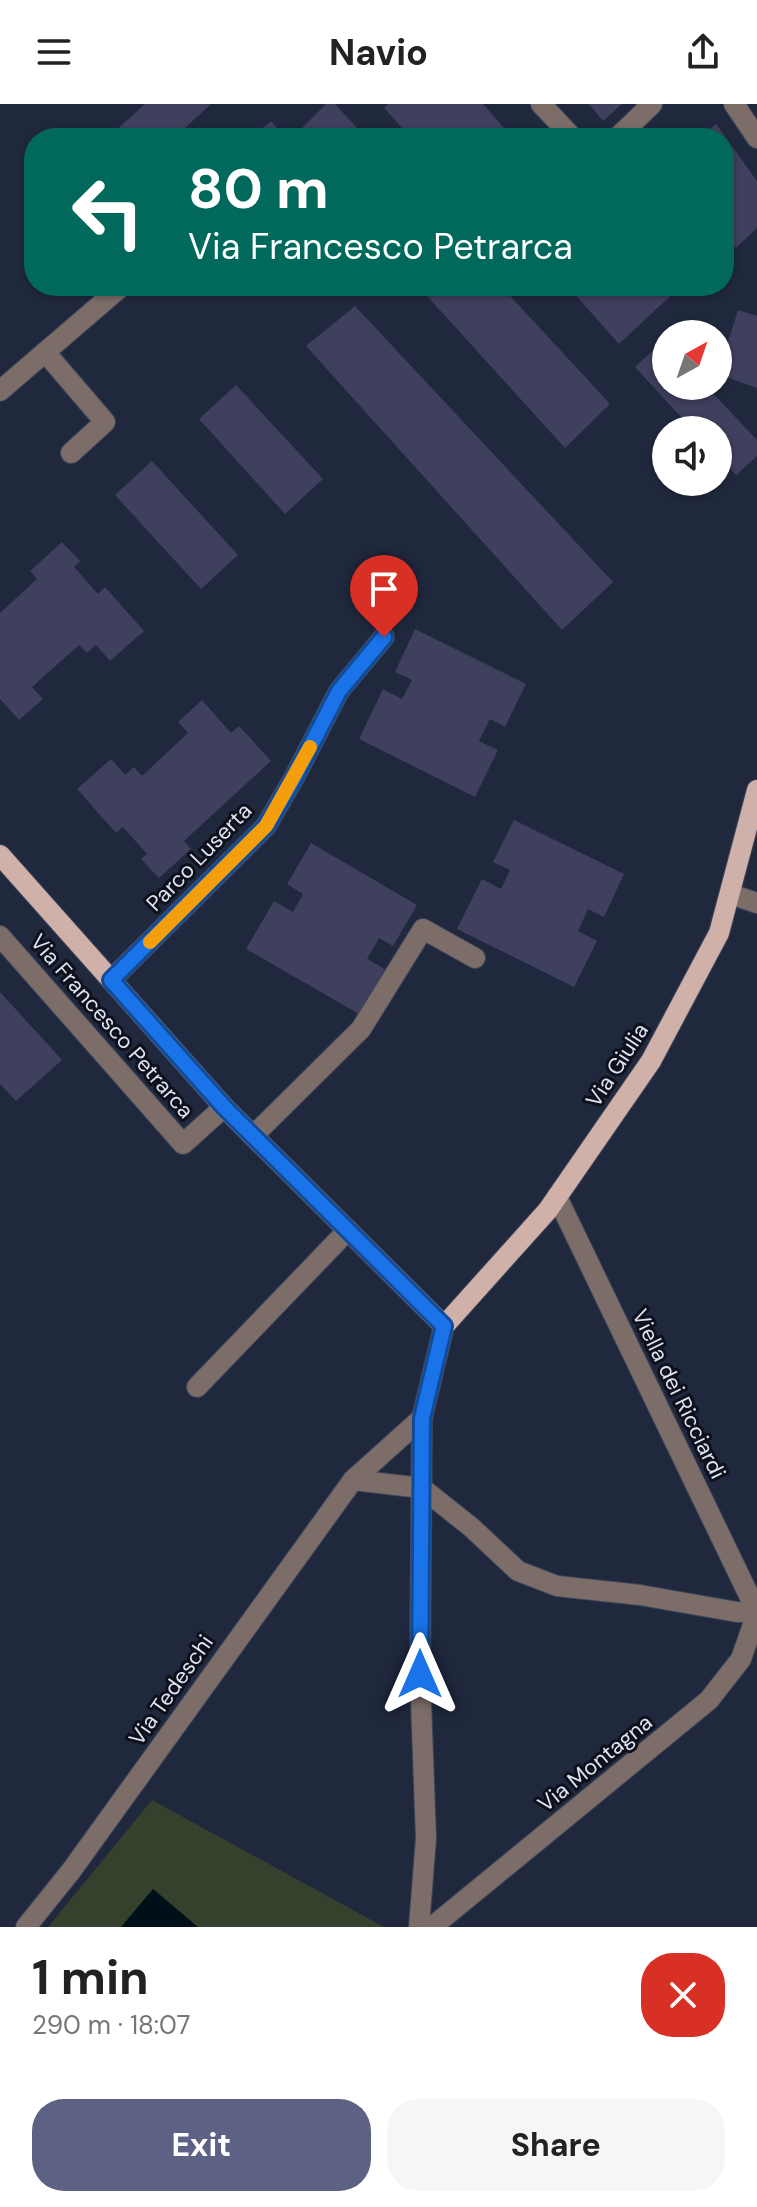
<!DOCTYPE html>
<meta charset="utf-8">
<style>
:root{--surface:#fff;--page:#f6f6f6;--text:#222;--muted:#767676;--accent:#5d6284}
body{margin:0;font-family:"DM Sans",sans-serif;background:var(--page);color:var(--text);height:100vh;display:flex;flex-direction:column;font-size:30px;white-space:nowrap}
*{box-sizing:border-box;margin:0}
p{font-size:26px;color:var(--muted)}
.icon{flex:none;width:44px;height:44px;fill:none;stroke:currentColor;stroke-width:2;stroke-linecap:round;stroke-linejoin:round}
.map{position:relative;height:1823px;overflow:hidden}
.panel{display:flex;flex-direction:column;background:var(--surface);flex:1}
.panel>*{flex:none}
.hud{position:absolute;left:24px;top:24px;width:710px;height:168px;border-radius:32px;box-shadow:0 2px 6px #0004;background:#00695c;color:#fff;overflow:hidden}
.needle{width:52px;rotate:40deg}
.buttons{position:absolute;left:652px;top:216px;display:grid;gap:16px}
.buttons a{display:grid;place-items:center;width:80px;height:80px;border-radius:50%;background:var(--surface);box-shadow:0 2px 6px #0004;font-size:40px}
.pin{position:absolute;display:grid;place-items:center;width:68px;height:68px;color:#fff;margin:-82px -34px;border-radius:50% 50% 50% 0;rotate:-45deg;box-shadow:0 0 8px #0007}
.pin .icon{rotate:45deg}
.me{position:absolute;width:88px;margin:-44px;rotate:0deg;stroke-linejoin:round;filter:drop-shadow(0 0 6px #0008)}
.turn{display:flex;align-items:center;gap:28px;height:168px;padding:0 32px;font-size:36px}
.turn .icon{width:104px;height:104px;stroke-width:2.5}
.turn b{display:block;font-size:56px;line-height:68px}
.round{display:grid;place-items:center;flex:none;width:84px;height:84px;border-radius:32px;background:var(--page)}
.head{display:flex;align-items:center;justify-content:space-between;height:136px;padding:0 32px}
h1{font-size:48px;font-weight:700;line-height:60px}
.cta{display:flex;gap:16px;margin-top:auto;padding:16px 32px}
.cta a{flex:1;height:92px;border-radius:32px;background:var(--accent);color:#fff;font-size:32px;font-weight:700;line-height:92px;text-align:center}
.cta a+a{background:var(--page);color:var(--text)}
header{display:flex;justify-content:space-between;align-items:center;height:104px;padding:0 32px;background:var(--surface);font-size:36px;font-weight:700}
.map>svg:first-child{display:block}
</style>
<header><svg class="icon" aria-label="menu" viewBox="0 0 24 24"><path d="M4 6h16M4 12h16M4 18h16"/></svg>Navio<svg class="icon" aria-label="share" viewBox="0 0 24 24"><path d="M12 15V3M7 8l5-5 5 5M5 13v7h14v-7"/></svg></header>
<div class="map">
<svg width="757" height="1823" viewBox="0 0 757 1823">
<rect width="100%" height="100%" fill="#20283e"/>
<polygon fill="#35412c" points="152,1696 384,1823 48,1823"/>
<polygon fill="#001018" points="153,1785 198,1823 121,1823"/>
<g fill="#3f3f5e">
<polygon points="145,0 211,0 174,34 117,34 113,29"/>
<polygon points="326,0 335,0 366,34 292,34"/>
<polygon points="388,0 483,0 505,25 495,34 411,34 384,4"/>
<polygon points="589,0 622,0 603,17"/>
<polygon points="271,17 285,34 252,34"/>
<polygon points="716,20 757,77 757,124 736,144 724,129 724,34 698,34"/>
<polygon points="418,182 501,182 610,300 565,344"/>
<polygon points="576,182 681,182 619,240 571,186"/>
<polygon points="355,202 613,478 562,526 306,242"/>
<polygon points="738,206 757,212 757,284 718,270"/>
<polygon points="664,236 666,239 666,282 706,282 757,336 757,352 736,371 718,352 718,326 693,326 635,263"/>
<polygon points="236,281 323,375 285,410 199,315"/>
<polygon points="152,357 238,451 201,485 115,391"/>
<polygon points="62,438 80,457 74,463 98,490 105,483 144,527 110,557 96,541 87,549 79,541 32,583 43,595 19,616 0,595 0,509 37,475 30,467"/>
<polygon points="415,525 526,580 505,623 490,615 479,637 498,646 475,693 359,635 383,585 402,595 412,576 395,568"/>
<polygon points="202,596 231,629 239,622 271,657 184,737 191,745 159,774 141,755 147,750 123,723 116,729 77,685 111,655 125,671 134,663 142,672 188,629 178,618"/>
<polygon points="514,716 624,770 604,813 588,805 578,827 597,837 574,883 457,825 482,775 501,785 510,766 493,758"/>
<polygon points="311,739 417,801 393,842 379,834 367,855 385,865 359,910 246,845 274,797 293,808 303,790 287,780"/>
<polygon points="0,888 62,956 16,997 0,980"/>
</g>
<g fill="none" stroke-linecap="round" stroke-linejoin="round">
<defs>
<g id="minor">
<polyline points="541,0 573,34"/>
<polyline points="734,0 757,34"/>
<polyline points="617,34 652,0"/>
<polyline points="45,248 105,318 71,349"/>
<polyline points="0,287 122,182"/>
<polyline points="730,790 757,799"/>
<polyline points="0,832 183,1040 224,1003"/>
<polyline points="111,876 266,722 294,674 339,587 384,533"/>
<polyline points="253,1032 361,925 423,825 475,854"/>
<polyline points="557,1093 757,1508"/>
<polyline points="197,1283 348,1126"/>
<polyline points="353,1376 422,1384 471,1423 518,1467 557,1482 640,1491 737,1508 757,1508"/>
<polyline points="26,1823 71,1767 353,1376 422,1314"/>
<polyline points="419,1823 426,1734 420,1570 422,1314 444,1222"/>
<polyline points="432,1823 709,1596 741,1555 757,1509"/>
</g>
<polyline id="major" points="0,751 224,1003 444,1222 548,1106 651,957 719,829 757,686"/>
</defs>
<use href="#minor" stroke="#3e465b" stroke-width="22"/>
<use href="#major" stroke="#3e465b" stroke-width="22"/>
<use href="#minor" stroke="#7c6d69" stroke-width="20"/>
<use href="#major" stroke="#cfb1aa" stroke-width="20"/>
</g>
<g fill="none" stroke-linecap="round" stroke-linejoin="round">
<defs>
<polyline id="route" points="384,533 339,587 294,674 266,722 111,876 224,1003 444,1222 422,1314 420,1570"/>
</defs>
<use href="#route" stroke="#114b97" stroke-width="20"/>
<use href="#route" stroke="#1a73e8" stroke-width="14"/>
<polyline stroke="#f59e0b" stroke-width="14" points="150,838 266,722 310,643"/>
</g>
<g text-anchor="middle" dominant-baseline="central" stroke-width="6" stroke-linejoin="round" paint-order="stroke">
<g font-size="22" fill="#dde3f2" stroke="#0e111b">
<text transform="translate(199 753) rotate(-46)">Parco Luserta</text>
<text transform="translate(112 922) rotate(49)">Via Francesco Petrarca</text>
<text transform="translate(617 961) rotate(-57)">Via Giulia</text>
<text transform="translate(679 1290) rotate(64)">Viella dei Ricciardi</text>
<text transform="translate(171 1586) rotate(-55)">Via Tedeschi</text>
<text transform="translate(595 1659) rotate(-39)">Via Montagna</text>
</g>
</g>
</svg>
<div class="buttons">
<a><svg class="needle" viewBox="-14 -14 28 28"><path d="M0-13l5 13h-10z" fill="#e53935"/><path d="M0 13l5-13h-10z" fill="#767676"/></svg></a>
<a><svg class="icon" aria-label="sound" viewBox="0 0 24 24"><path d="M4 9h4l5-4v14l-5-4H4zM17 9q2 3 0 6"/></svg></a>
</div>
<div class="pin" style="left:384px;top:533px;background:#d93025"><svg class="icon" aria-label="arrive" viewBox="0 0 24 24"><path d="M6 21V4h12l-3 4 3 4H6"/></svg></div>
<svg class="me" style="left:420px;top:1570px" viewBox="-20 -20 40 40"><path d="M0-17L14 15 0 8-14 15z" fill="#1a73e8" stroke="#fff" stroke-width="4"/></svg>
<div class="hud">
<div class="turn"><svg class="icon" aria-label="left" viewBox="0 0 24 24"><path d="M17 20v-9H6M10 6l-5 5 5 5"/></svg><div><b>80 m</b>Via Francesco Petrarca</div></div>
</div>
</div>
<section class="panel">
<div class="head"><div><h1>1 min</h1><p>290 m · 18:07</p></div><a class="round" style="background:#d93025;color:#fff"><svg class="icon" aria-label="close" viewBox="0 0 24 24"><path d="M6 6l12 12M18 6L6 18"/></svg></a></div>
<div class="cta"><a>Exit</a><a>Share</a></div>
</section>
